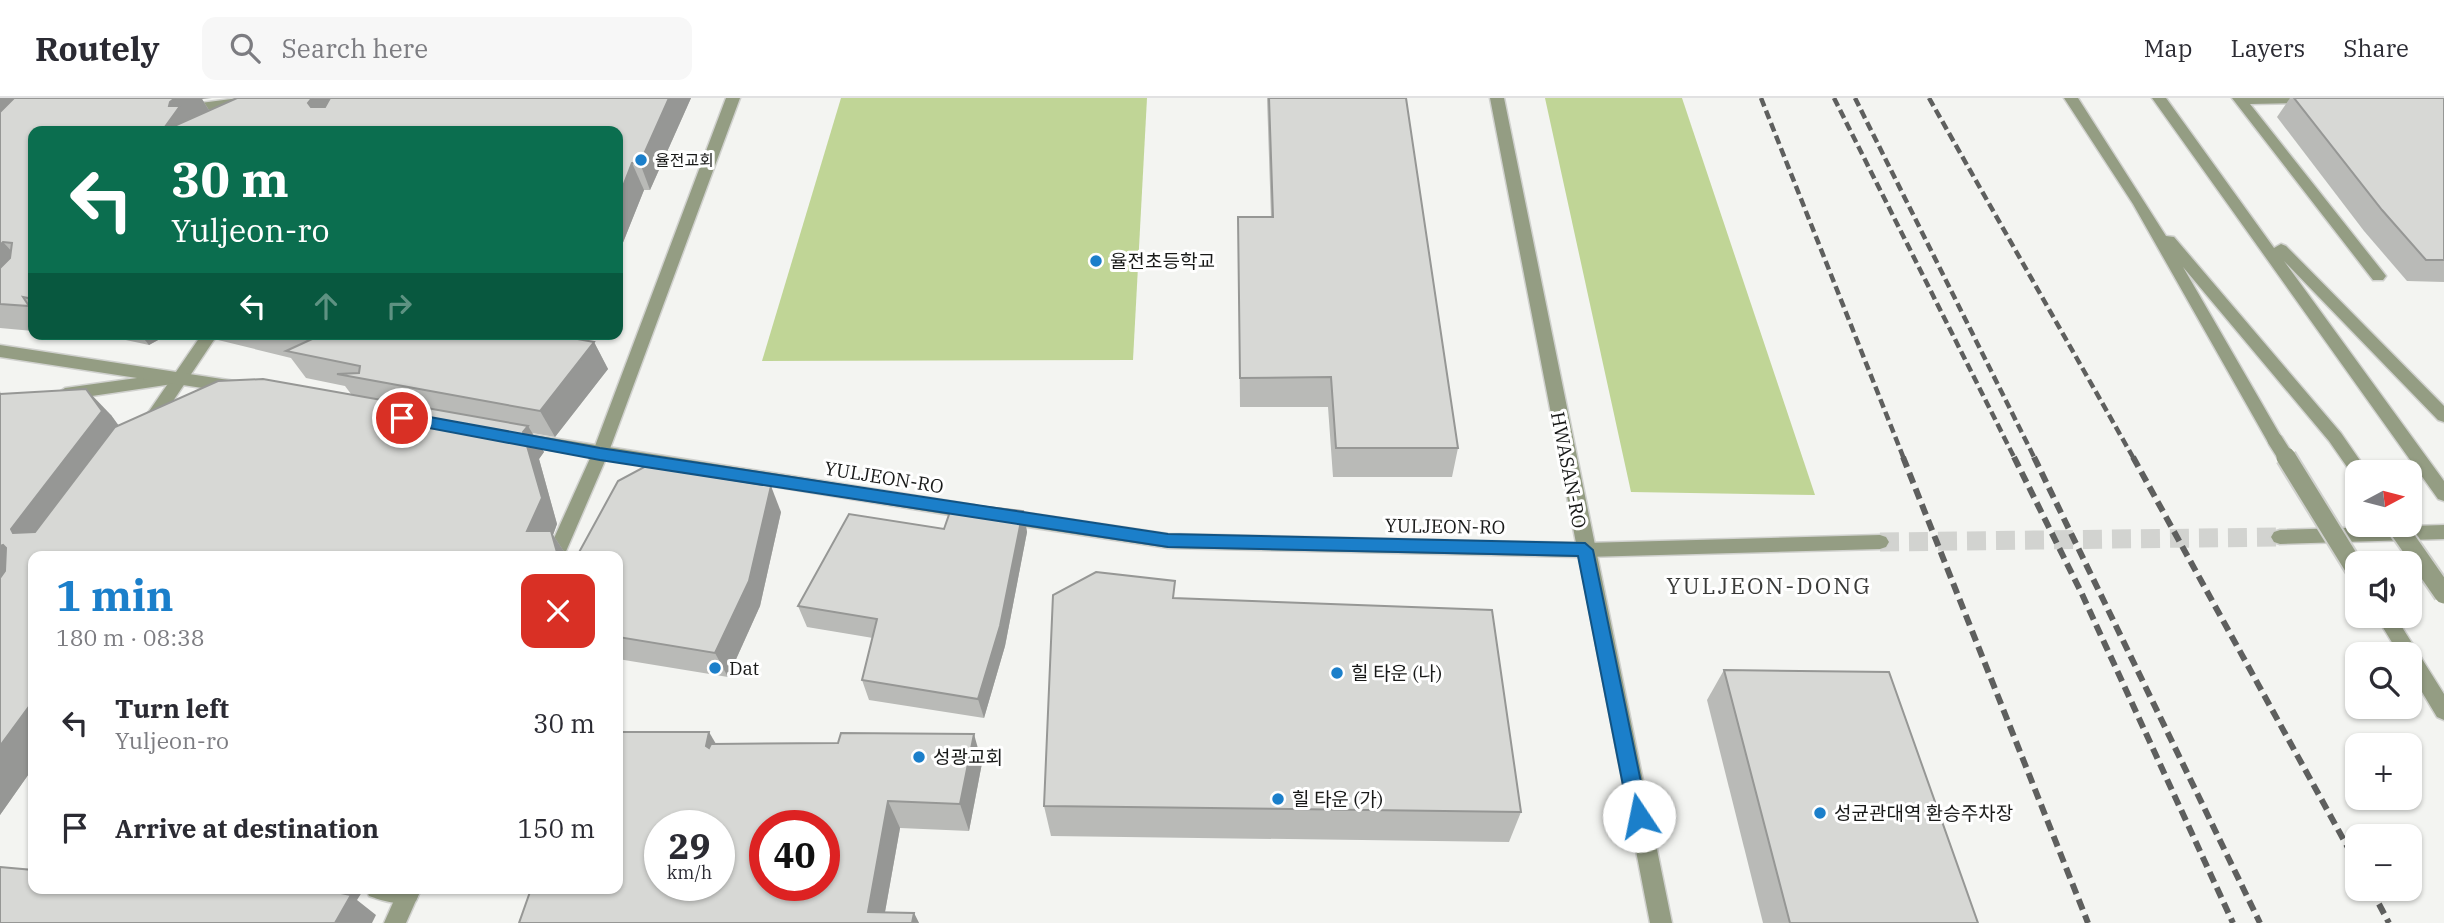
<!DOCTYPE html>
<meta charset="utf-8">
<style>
:root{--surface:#fff;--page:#f7f7f7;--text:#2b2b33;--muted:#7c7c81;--line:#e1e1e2;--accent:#1b7fca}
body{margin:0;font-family:"IBM Plex Serif","Noto Sans KR",serif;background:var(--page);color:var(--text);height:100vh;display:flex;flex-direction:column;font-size:26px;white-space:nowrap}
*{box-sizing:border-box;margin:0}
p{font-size:23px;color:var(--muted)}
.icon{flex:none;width:38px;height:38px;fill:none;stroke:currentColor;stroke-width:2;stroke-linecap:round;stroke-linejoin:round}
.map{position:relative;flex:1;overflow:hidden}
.details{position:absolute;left:28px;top:453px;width:595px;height:343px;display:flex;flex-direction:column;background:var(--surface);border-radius:14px;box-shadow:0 2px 5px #0004}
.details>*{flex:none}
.hud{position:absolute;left:28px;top:28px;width:595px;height:214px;border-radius:14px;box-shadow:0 2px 5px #0004;background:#0b6e4f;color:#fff;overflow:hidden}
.needle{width:46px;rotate:83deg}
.fabs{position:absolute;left:2345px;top:362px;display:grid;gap:14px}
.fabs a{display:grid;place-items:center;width:77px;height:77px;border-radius:14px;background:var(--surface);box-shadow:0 2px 5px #0004;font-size:35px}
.speed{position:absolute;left:644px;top:712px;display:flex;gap:14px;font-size:35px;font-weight:700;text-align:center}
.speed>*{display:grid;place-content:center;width:91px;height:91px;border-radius:50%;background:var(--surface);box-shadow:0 2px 5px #0004;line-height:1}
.speed small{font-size:18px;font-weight:400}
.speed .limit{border:10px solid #d22;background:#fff;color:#111}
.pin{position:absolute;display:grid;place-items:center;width:60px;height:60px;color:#fff;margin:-30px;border:4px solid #fff;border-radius:50%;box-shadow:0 2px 7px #0007}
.me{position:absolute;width:77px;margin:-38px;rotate:349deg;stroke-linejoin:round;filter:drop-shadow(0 0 5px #0008)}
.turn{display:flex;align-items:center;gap:24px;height:147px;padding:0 28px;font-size:32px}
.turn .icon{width:91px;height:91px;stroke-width:2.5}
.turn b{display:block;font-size:49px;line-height:60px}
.lanes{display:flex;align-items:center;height:66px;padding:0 28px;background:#0003;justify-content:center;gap:35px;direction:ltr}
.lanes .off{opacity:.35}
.round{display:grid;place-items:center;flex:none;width:74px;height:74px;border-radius:14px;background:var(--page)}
.summary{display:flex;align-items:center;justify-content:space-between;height:119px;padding:0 28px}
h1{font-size:42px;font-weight:700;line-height:52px;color:var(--accent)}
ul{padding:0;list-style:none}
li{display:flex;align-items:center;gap:21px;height:105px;padding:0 28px}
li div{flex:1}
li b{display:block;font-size:26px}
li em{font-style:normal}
header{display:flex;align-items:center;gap:42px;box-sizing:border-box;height:98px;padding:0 35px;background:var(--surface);border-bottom:2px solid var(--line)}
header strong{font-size:33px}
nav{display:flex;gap:38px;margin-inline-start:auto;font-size:24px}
.search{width:490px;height:63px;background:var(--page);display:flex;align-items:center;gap:18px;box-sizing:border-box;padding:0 24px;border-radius:14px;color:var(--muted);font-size:26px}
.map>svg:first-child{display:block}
</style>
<header>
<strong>Routely</strong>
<div class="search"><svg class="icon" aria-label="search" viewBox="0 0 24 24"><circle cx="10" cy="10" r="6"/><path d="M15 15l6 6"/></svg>Search here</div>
<nav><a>Map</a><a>Layers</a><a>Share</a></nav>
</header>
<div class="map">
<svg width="2444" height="825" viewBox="0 0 2444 825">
<rect width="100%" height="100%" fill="#f3f4f1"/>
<g fill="#c0d596">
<polygon points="841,0 1147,0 1133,262 762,263"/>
<polygon points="1545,0 1682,0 1815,397 1631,394"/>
</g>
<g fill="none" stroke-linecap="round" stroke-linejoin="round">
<polyline stroke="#d2d3d0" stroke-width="19" stroke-dasharray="19 10" stroke-linecap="butt" points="1880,444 2280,439"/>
<defs>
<g id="service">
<polygon points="239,0 276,0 269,4 185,15 178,11 185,7"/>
<polygon points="180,274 188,280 186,284 65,302 57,296 65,290"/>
<path d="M366 791H417L419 796 416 803C402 809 383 803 369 798Z"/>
</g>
<g id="minor">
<polygon points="726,0 740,0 608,356 564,458 546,458 592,356"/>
<polygon points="2232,0 2367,0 2360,4 2250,6 2383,174 2386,178 2383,182 2373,182"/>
<polygon points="202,236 218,236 155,330 143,330 141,326 143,322"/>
<polygon points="2444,427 2444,441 2280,446 2274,444 2271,439 2274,434 2280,432"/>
<polygon points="1880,437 1886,439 1889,444 1886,449 1880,451 1585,459 1579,457 1576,452 1579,447 1585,445"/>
<polygon points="399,791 421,791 406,825 384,825"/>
</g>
<g id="tertiary">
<polygon points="1490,0 1504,0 1672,825 1650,825 1579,459 1168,450 1001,425 995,423 992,418 995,413 1001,411 1168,436 1576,445"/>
<polygon points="2064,0 2078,0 2166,138 2174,139 2341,335 2368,374 2357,374 2357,380 2354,379 2329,343 2183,169 2283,342 2281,346 2269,346 2133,106"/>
<polygon points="2152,0 2166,0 2274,150 2281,146 2286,148 2444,308 2444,324 2438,322 2284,163 2444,383 2444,403 2438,401"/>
<polygon points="0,247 235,283 243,289 235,295 0,259"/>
<polygon points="514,334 974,407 980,409 983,414 980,419 974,421 514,346 506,340"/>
<polygon points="2376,518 2395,518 2444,596 2444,622 2437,619 2410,574 2410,556 2399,556"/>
</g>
</defs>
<use href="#service" stroke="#d0d1ce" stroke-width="3"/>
<use href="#minor" stroke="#d0d1ce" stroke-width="3"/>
<use href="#tertiary" stroke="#d0d1ce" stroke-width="3"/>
<use href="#service" fill="#949d83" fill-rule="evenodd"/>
<use href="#minor" fill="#949d83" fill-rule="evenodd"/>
<use href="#tertiary" fill="#949d83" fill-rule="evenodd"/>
<g stroke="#5e5f5e" stroke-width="4.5" stroke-dasharray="9 4.5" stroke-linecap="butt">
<polyline points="1761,0 1904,361"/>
<polyline points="1834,0 2015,361"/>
<polyline points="1855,0 2035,361"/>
<polyline points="1929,0 2134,361"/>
</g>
<g stroke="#5e5f5e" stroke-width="6" stroke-dasharray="11 6" stroke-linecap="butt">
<polyline points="1903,359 2088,825"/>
<polyline points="2014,359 2081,494 2233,825"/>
<polyline points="2034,359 2260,825"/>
<polyline points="2133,359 2357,766"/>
<polyline points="2371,791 2389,825"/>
</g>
<defs>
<polyline id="tertiary-bridge-far1" points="2275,342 2287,361"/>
<g id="tertiary-bridge">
<polyline points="2286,359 2357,474"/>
<polyline points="2396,427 2444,496"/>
</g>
</defs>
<use href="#tertiary-bridge-far1" stroke="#d0d1ce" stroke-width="18" stroke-linecap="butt"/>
<use href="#tertiary-bridge" stroke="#d0d1ce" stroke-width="23" stroke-linecap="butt"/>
<use href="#tertiary-bridge-far1" stroke="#949d83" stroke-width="15"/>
<use href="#tertiary-bridge" stroke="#949d83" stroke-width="19"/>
</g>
<g fill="#b9bab7">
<polygon points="0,0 202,1 209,12 691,0 650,92 644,92 618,157 618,33 33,33 33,233 0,230"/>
<polygon points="1267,0 1406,0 1458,350 1452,379 1333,379 1328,309 1240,309 1238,119 1271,119"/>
<polygon points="2290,0 2444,0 2444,184 2407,183 2364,133 2277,19"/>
<polygon points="98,236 169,236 149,247"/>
<polygon points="213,236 586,236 584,242 594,244 608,271 555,339 532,335 544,354 539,361 557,426 553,437 567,458 33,458 33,670 0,717 0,293 1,296 111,317 118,327 351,296 345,288 306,280 291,260 218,242"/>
<polygon points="1023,413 1027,434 1005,548 984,620 869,602 862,582 873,540 807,529 798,508 944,431"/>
<polygon points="781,414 760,508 728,579 618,561 618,458"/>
<polygon points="1175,500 1521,714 1509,744 1051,738 1044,708"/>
<polygon points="1724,572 1978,825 1763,825 1707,602"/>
<polygon points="716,646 982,665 969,733 900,730 885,814 914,815 919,825 519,825"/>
</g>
<g fill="#969795">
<polygon points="0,0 40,0 0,42"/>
<polygon points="144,0 212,0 202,1 210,14 162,33"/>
<polygon points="312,0 344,0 325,32 308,5"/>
<polygon points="669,0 691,0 650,92 640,65"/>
<polygon points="632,65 644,92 618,157 618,101"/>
<polygon points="3,144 27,170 0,195 0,147"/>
<polygon points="140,236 169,236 149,247"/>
<polygon points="562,236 586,236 575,264 561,238"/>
<polygon points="594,244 608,271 555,339 540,313"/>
<polygon points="86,291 111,317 127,339 41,458 13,435 11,431"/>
<polygon points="528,328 544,354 539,361 557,426 553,437 567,458 558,458 527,433 523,334"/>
<polygon points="771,388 781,414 760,508 728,579 715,555"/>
<polygon points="1023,413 1027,434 1005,548 984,620 978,601"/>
<polygon points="3,447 32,473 0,509 0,448"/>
<polygon points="33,603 33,670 0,717 0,648"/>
<polygon points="709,634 726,663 706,648"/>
<polygon points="974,636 982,665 969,733 960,706"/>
<polygon points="888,703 900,730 883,825 868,814"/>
<polygon points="325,791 364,791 357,802 376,817 372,825 335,825 325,792"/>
<polygon points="914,815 919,825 912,825"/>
</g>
<g fill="#d7d8d5" stroke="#969795" stroke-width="2" fill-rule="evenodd">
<polygon points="14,0 175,0 170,4 169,8 180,8 162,33 33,33 33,201 23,199 29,208 0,206 0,170 10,160 12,145 3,144 0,147 0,14"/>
<polygon points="237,0 312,0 308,5 311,9 325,9 330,0 669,0 640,65 632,65 618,101 618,33 163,33"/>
<polygon points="1269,0 1406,0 1458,350 1336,350 1331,279 1240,280 1238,119 1273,119"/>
<polygon points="2294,0 2444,0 2444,162 2426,162 2382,112"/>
<polygon points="285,236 562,236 561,238 594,244 540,313 337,276 359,275 360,268 286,253 310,242"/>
<polygon points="263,281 528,328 523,334 542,400 527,433 551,433 558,458 33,458 33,603 0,648 0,480 5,473 6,450 3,447 0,448 0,296 86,291 102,313 11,431 13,435 35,434 115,329 218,283"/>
<polygon points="646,368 771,388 749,483 715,555 618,539 618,458 577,458 618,383"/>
<polygon points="953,405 1023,413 1000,528 978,601 862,582 877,521 798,508 849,416 944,431"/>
<polygon points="1096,474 1175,483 1173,500 1492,512 1521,714 1044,708 1053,497"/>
<polygon points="1724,572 1889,574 1978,825 1790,825"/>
<path d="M618 634H709L706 648 709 650 711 646 838 645 841 635 974 636 960 706 888 703 868 814 914 815 912 825H519L531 791H618ZM660 728H719V788H660ZM765 728H824V788H765Z"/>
<polygon points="0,769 33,772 33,791 325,791 325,792 351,797 335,825 0,825"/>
</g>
<polygon fill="#1b7fca" stroke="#125383" stroke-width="2" points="402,314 600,350 1168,436 1585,445 1593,452 1648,718 1646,725 1639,727 1632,725 1629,718 1578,458 1168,449 600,362 397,324 397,316"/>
<g fill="#1b7fca" stroke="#fff" stroke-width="2.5">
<circle cx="641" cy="62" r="7"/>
<circle cx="1096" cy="163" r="7"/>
<circle cx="715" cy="570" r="7"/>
<circle cx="1337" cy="575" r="7"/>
<circle cx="919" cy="659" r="7"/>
<circle cx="1278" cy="701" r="7"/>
<circle cx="1820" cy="715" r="7"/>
</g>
<g text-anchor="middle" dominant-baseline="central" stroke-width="6" stroke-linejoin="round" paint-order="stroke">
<g font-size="16" fill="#181918" stroke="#fff" text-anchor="start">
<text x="655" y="62">율전교회</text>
</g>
<g font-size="19" fill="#181918" stroke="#fff" text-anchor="start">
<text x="1110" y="163">율전초등학교</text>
<text x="729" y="570">Dat</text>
<text x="1351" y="575">힐 타운 (나)</text>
<text x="933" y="659">성광교회</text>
<text x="1292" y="701">힐 타운 (가)</text>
<text x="1834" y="715">성균관대역 환승주차장</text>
</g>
<g font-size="19" fill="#181918" stroke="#fff">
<text transform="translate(1569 372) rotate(79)">HWASAN-RO</text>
<text transform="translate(884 379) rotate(9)">YULJEON-RO</text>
<text transform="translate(1445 428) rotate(1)">YULJEON-RO</text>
</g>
<g font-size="23" letter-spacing="2" fill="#3a3b39" stroke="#fff">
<text x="1769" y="487">YULJEON-DONG</text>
</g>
</g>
</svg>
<div class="fabs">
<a><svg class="needle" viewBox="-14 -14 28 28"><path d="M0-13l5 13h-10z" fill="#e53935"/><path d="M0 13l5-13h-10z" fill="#7c7c81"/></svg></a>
<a><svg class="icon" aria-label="sound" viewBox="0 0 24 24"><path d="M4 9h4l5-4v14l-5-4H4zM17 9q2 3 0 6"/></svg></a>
<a><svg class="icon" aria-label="search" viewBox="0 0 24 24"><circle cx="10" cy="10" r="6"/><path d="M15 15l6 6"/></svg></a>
<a>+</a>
<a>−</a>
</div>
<div class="speed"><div>29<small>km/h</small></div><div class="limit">40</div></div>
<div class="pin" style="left:402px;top:320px;background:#d93025"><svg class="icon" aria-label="arrive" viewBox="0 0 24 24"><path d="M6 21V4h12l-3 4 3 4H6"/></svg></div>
<svg class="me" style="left:1639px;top:718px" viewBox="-20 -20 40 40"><circle r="19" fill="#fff"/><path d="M0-13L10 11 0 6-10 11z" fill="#1b7fca"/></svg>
<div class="hud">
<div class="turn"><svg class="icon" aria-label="left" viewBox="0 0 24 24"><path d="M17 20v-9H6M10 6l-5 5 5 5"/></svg><div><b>30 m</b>Yuljeon-ro</div></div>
<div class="lanes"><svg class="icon" aria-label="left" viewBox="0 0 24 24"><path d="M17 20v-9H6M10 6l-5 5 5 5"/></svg><svg class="icon off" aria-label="ahead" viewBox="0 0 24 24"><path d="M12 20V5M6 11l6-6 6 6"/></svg><svg class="icon off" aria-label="right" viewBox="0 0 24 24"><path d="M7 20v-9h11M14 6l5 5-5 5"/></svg></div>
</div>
<section class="details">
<div class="summary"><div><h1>1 min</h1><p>180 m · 08:38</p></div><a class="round" style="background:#d93025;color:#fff"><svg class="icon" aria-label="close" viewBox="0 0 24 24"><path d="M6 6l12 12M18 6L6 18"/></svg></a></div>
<ul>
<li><svg class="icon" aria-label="left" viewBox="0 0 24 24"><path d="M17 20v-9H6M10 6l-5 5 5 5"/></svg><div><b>Turn left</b><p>Yuljeon-ro</p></div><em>30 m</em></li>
<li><svg class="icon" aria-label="arrive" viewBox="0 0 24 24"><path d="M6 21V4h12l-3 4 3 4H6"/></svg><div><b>Arrive at destination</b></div><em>150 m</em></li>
</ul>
</section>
</div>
